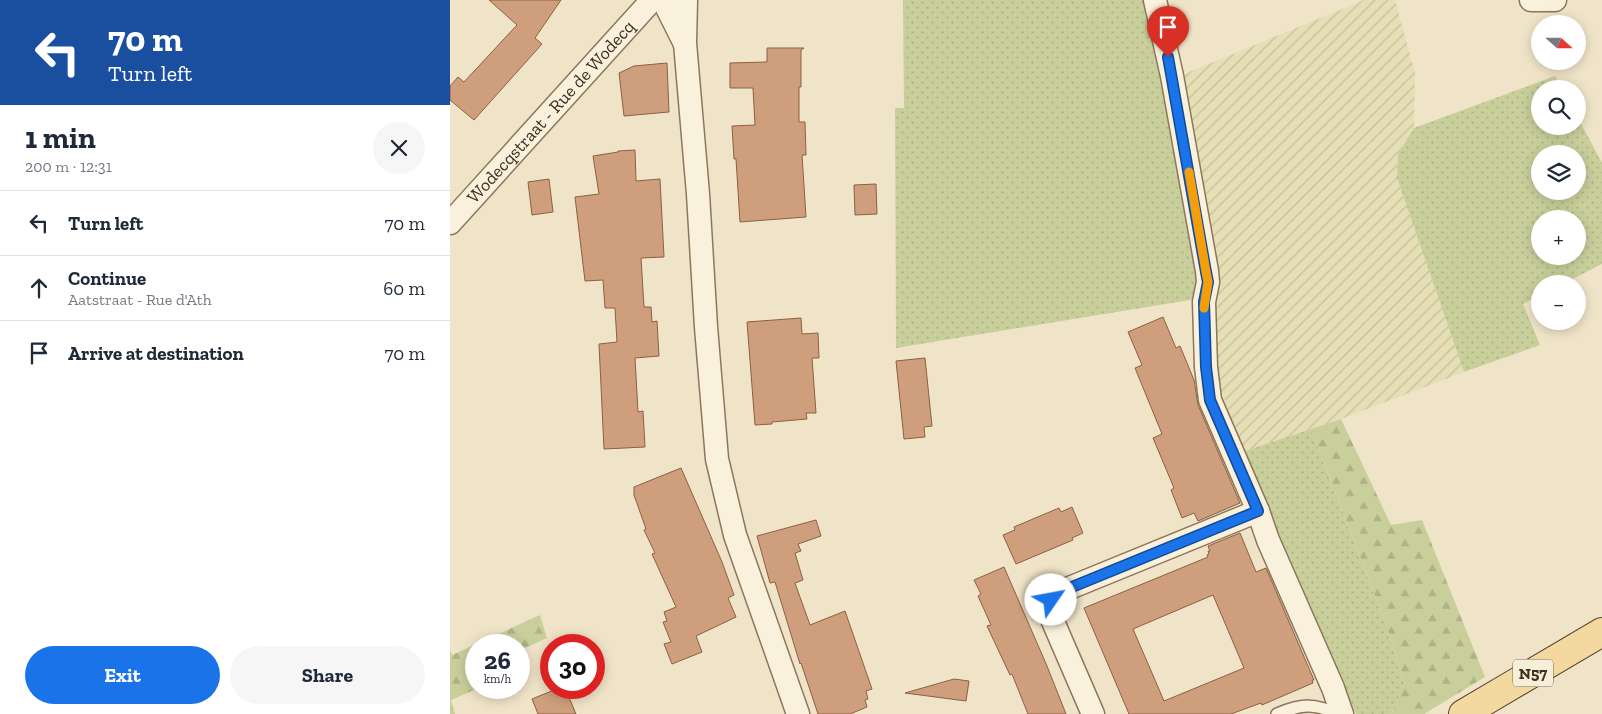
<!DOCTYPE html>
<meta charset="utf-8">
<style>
:root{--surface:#fff;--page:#f6f6f7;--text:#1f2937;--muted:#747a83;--line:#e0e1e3;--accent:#1a73e8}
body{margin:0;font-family:"Zilla Slab",serif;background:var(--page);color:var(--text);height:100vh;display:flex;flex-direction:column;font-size:19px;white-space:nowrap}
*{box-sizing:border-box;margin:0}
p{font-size:16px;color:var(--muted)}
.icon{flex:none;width:28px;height:28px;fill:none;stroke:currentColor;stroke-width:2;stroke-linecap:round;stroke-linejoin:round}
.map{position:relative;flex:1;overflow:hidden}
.drawer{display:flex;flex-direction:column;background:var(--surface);width:450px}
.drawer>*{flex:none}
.banner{background:#1a4fa0;color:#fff;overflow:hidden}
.needle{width:32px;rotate:111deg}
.buttons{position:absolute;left:1081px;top:15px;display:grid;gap:10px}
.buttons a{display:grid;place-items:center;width:55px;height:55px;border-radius:50%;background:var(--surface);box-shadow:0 2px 12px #0003;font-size:25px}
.speed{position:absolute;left:15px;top:634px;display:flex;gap:10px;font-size:25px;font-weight:700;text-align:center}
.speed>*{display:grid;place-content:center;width:65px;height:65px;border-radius:50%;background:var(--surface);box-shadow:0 2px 12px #0003;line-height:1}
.speed small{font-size:12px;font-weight:400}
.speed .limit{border:8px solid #d22;background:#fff;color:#111}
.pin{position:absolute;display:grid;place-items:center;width:42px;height:42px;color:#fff;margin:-51px -21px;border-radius:50% 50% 50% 0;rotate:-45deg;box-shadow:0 0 5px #0007}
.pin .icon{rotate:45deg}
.me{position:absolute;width:55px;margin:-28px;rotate:57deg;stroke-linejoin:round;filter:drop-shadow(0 0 4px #0008)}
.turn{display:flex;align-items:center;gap:18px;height:105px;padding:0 25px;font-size:22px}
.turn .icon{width:65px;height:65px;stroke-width:2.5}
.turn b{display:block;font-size:35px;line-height:42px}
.round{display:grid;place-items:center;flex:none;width:52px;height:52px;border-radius:26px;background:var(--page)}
.summary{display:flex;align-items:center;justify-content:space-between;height:85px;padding:0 25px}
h1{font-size:30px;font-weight:700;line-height:38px}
.action{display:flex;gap:10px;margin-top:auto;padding:10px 25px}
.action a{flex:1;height:58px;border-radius:30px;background:var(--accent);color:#fff;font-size:20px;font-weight:700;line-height:58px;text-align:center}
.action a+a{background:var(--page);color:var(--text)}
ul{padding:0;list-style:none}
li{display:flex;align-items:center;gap:15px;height:65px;padding:0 25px;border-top:1px solid var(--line)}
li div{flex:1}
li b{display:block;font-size:19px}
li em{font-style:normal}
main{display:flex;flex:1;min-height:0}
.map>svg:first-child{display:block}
</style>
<main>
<section class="drawer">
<div class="banner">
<div class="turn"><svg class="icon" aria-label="left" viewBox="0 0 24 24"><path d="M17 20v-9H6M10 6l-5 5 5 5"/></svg><div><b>70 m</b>Turn left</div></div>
</div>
<div class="summary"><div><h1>1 min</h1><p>200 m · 12:31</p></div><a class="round"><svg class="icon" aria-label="close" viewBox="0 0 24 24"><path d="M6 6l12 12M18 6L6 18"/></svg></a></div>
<ul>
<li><svg class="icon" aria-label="left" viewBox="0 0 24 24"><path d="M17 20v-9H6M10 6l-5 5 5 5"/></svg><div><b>Turn left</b></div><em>70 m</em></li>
<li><svg class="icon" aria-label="ahead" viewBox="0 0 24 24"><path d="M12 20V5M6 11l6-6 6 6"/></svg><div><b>Continue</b><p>Aatstraat - Rue d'Ath</p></div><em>60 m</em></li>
<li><svg class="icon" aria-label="arrive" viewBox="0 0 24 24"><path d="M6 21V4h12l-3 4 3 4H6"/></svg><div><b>Arrive at destination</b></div><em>70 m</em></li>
</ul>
<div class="action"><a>Exit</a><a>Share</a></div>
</section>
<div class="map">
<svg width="1152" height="714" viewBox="0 0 1152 714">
<defs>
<pattern id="farmland-furrows" width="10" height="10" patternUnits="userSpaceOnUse" patternTransform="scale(1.25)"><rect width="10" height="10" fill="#e6deb5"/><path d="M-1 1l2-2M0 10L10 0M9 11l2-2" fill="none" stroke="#c6bf9b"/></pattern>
<pattern id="grass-dots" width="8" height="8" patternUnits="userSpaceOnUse" patternTransform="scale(1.25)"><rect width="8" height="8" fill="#c9cf9b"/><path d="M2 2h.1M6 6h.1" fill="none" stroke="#aeb285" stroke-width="1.8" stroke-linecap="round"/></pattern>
<pattern id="forest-firs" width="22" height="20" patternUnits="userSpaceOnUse" patternTransform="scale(1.25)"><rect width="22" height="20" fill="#c9cf9b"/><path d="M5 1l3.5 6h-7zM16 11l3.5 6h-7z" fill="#aeb285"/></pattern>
</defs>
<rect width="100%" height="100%" fill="#f0e4c8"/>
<polygon fill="url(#farmland-furrows)" points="914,0 945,0 965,73 964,128 948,154 947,178 1014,372 891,419 792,452 768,381 727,77"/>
<g fill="url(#grass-dots)" fill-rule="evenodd">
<polygon points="453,0 698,0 753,280 746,299 446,348 445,108 454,108"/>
<path d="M1105 76 1112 89H1090V126H1128V118L1152 163V264L1113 284H1090V295L1073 304 1090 345 1014 372 947 178 948 154 964 128ZM1090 154H1128V191H1090ZM1090 219H1128V256H1090Z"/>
<polygon points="861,429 937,627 955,685 941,714 906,714 792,452"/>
</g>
<g fill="url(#forest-firs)">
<polygon points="891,419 941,525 972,520 1035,677 974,714 941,714 955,685 937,627 861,429"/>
<polygon points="90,615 97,638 69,651 69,645 26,645 26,688 29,688 1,700 5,714 0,714 0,650 2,655"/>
</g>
<g fill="#cf9f7d" stroke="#8d5f41" fill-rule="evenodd">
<polygon points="39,0 111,0 85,38 92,44 24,120 0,100 0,86 8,77 14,82 67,25"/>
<polygon points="317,48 354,48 351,50 351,87 349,87 349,122 355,122 356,155 352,155 356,217 290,222 286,159 284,159 282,126 305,125 303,88 280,88 280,63 317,62"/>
<polygon points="217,63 219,112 174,116 169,73 184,66"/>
<polygon points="185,150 186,181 210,179 214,257 191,258 194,307 201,307 202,322 207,321 209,356 185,358 188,412 193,411 195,447 154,449 149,344 167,342 165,308 155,308 153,280 135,281 125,197 149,194 143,156 168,152 168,151"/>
<polygon points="99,179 103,212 82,215 78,182"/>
<polygon points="426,184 427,214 405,215 404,185"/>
<polygon points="713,317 726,348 730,346 744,380 748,405 790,503 748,521 744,513 732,518 721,490 724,488 703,438 712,434 685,368 692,365 678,332"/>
<polygon points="351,318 352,334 368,333 369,358 362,358 366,413 356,413 357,419 322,422 322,424 305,425 297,322"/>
<polygon points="475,358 482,426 474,427 475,437 454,439 446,361"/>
<polygon points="231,468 272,562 284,595 278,598 286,617 246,636 252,652 222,664 214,644 221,642 213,622 217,621 214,612 226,607 202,554 205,553 194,530 196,529 184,495 184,487"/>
<polygon points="622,507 633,533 622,538 623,540 566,564 553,535 565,530 564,527 609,508 611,512"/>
<polygon points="366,520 371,536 348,544 351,551 345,553 353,580 345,583 360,625 395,611 422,689 416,691 418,699 415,700 417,707 400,714 368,714 351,663 350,664 325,582 320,583 307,536"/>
<path d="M790 533 806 572 816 568 864 680H862L863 683 812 705 811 703 781 714H679L634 608 758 557 757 555 759 554 758 551H760L758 546ZM763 595 794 668 714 701 683 629Z"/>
<polygon points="554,567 597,666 616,714 578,714 562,674 560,675 537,626 541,625 528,596 531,594 524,580"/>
<polygon points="504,679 519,681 516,701 455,693"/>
<polygon points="109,688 115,688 126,714 88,714 82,699"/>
</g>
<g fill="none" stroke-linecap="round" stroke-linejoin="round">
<defs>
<path id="service" d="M827 714C854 703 864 704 890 714"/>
<g id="minor">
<polyline points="213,0 234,42"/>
<polyline points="236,0 235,43 248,194 256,327 267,459 285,535 348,714"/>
<polyline points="705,0 722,76 757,271 758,282 754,302 756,367 760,400 808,511 818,540 883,688 892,714"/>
<polyline points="1081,0 1105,0"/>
<path id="s1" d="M0 223 202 0"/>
<polyline points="643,714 598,610 601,600 617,589 808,511"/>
</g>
<polyline id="primary" points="1013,714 1152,632"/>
</defs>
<use href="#service" stroke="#8d765c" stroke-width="14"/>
<use href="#minor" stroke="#8d765c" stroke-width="25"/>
<use href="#primary" stroke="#5b4430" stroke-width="30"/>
<use href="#service" stroke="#faf1dc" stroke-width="11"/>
<use href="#minor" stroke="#faf1dc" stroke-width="22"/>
<use href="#primary" stroke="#f3d9a0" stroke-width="28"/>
</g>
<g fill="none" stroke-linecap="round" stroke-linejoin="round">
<defs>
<polyline id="route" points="601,600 617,589 808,511 760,400 756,367 754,302 758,282 756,272 718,57"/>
</defs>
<use href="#route" stroke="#114b97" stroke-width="12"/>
<use href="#route" stroke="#1a73e8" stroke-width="9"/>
<polyline stroke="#f59e0b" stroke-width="9" points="739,172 756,272 758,282 754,308"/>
</g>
<g text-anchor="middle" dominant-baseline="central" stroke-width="4" stroke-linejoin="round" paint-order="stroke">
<rect fill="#f7eed8" stroke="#756857" stroke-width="1" x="1063" y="659.5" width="40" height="27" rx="4"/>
<g font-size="16" font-weight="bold" fill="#3d2e20">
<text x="1083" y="673">N57</text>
</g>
<g font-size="18" fill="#3d2e20" stroke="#f7eed8">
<text stroke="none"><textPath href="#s1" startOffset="150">Wodecqstraat - Rue de Wodecq</textPath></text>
</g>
</g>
</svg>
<div class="buttons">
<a><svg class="needle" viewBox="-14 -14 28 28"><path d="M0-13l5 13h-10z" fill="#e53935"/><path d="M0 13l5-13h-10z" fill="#747a83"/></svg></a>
<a><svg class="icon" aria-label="search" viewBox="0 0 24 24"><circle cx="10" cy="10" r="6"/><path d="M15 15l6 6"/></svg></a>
<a><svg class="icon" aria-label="layers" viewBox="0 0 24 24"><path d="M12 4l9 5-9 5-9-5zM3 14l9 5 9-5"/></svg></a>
<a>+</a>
<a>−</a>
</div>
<div class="speed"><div>26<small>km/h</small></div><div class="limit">30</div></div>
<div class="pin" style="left:718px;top:57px;background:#d93025"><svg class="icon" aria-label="arrive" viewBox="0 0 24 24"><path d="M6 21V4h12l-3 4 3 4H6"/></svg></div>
<svg class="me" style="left:601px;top:600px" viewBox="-20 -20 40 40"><circle r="19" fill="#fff"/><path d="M0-13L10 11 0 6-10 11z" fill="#1a73e8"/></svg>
</div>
</main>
